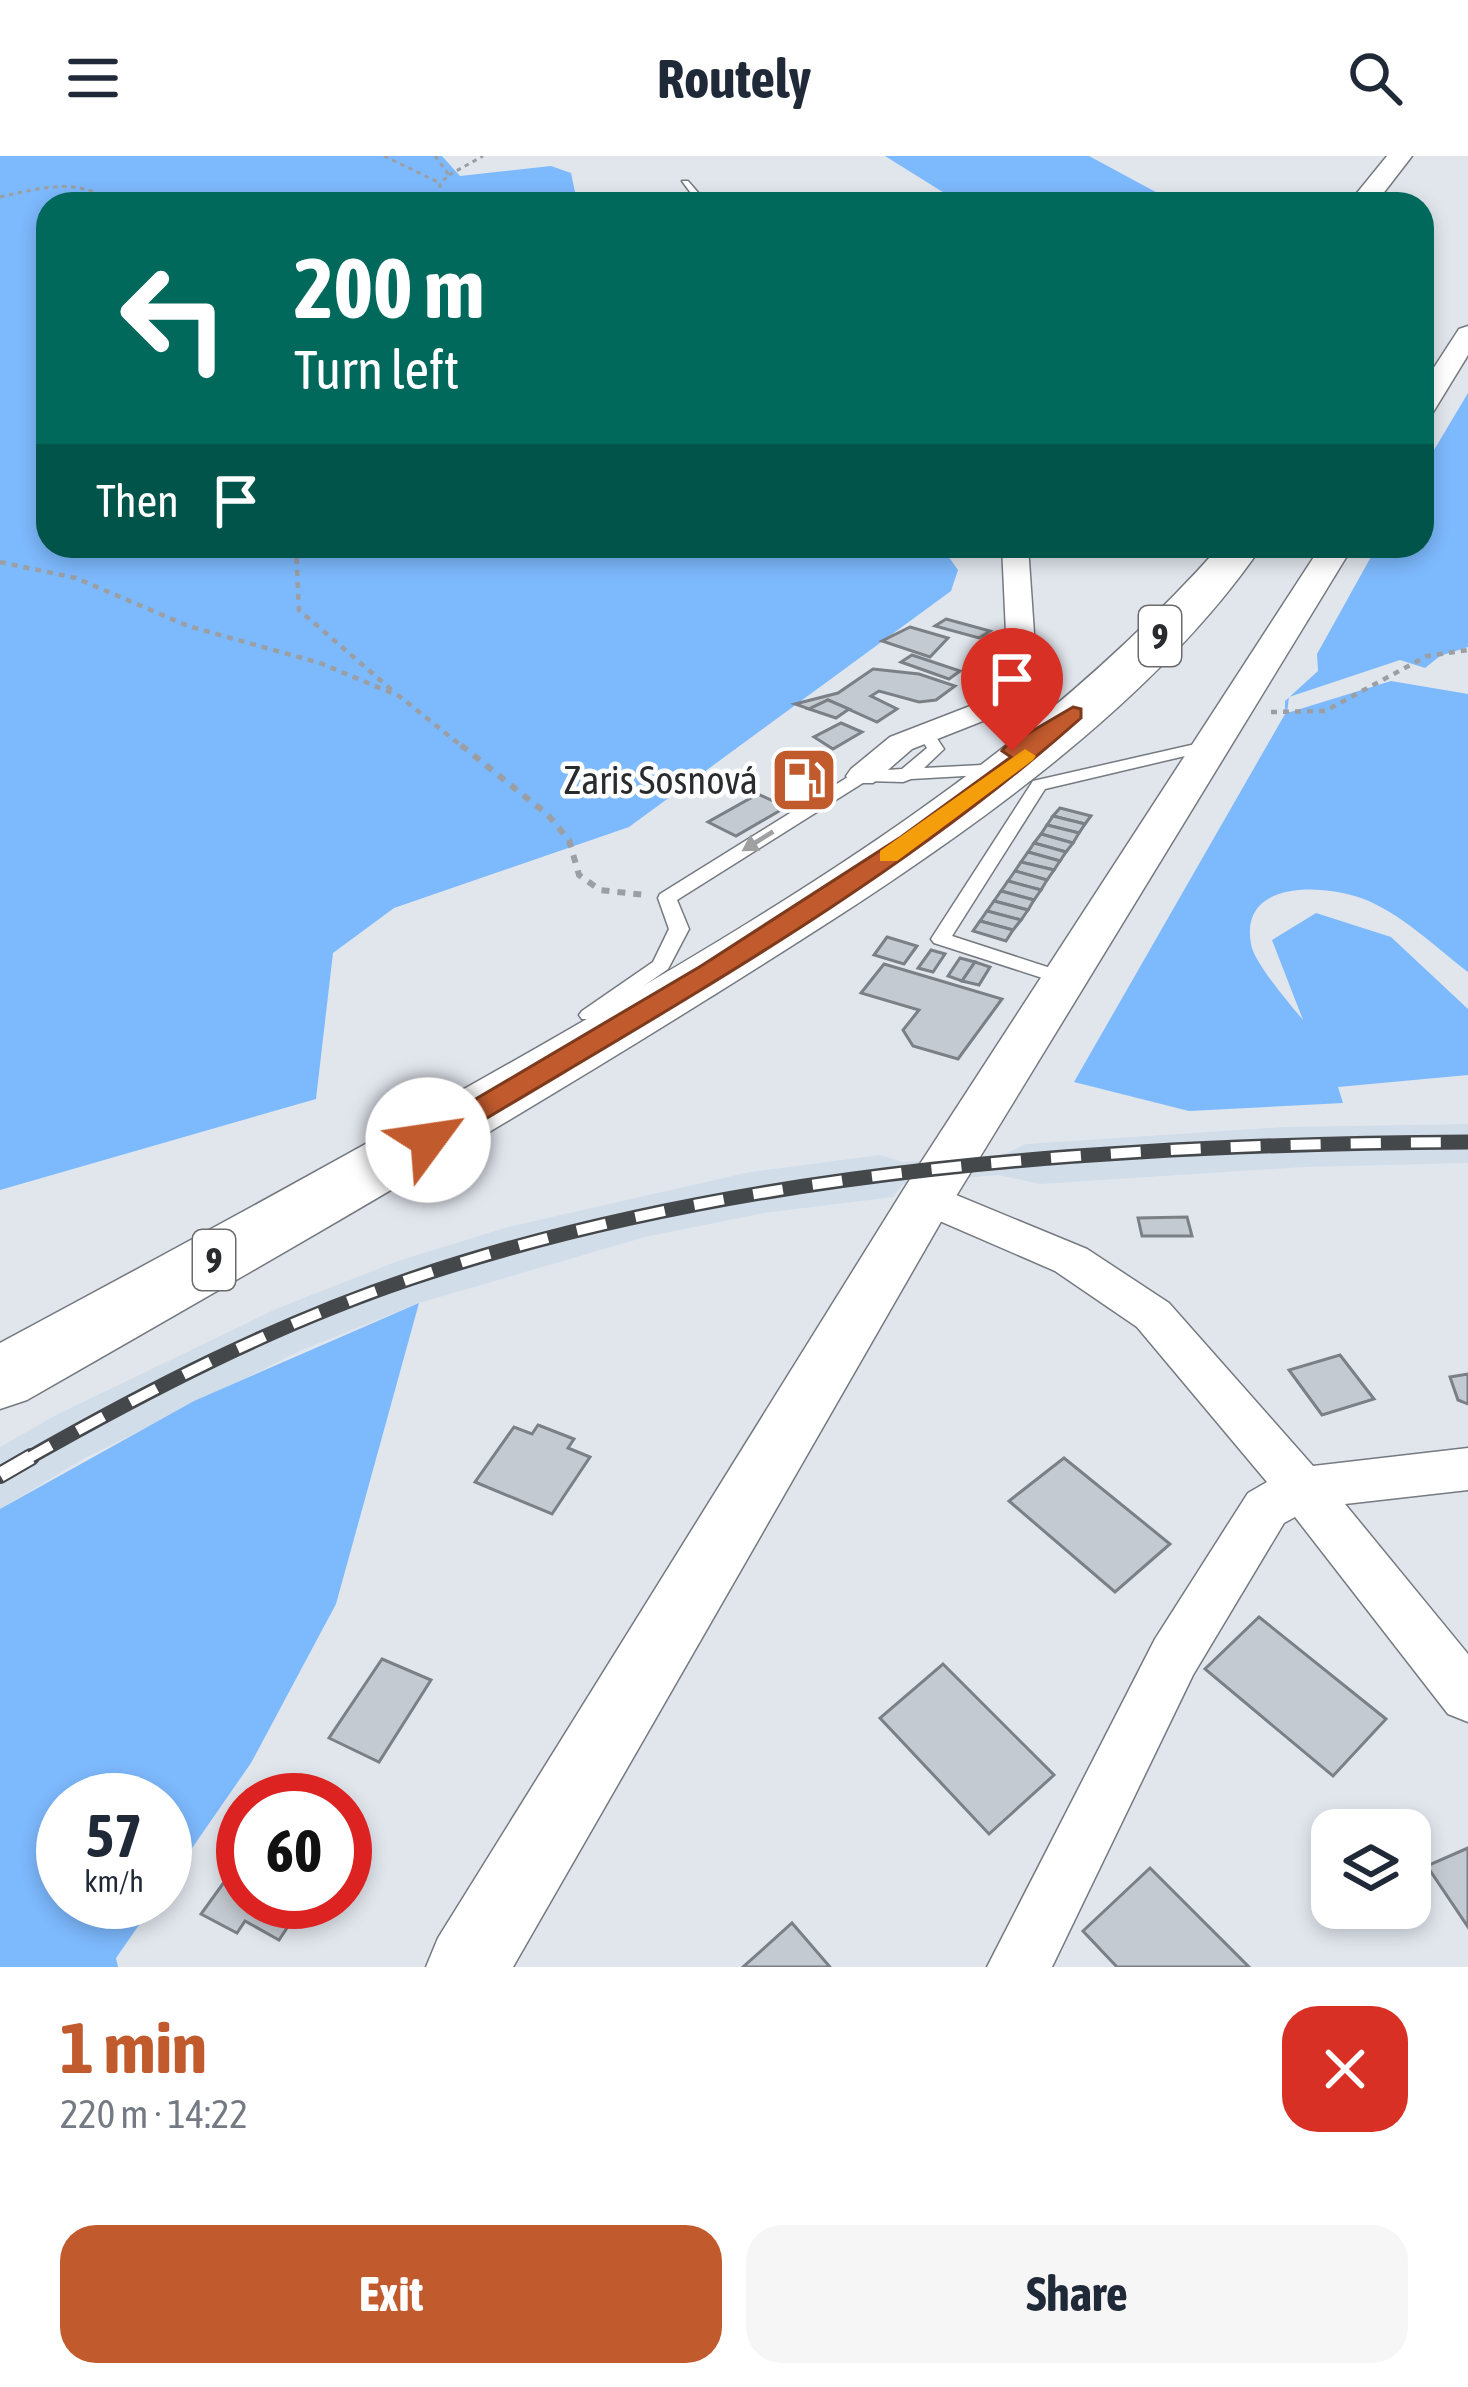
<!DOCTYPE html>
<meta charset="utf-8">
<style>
:root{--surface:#fff;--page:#f6f6f7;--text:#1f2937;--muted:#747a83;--accent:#c15a2d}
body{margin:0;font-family:"Asap Condensed",sans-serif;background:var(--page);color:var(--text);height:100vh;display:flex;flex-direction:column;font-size:45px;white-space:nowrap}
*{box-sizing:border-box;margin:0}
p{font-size:39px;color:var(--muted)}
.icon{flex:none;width:66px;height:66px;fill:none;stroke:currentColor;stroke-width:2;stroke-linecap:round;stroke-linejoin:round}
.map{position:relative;height:1811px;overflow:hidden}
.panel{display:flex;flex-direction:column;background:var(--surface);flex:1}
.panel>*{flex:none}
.banner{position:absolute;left:36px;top:36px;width:1398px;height:366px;border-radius:36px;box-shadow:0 6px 18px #0003;background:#00695c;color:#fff;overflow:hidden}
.tools{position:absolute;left:1311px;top:1653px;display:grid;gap:24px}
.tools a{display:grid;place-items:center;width:120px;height:120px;border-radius:24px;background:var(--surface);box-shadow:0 6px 18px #0003;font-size:60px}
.speed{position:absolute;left:36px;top:1617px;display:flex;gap:24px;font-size:60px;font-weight:700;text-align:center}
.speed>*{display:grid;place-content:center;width:156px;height:156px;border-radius:50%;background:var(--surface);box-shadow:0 6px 18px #0003;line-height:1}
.speed small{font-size:30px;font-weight:400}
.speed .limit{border:18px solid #d22;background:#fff;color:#111}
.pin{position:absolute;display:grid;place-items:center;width:102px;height:102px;color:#fff;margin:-123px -51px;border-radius:50% 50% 50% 0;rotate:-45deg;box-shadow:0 0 12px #0007}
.pin .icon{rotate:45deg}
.me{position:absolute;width:132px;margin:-66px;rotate:59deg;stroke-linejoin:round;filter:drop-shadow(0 0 9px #0008)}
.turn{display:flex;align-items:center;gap:42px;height:252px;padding:0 60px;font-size:54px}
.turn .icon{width:156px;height:156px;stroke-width:2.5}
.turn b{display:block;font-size:84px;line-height:102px}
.then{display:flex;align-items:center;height:114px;padding:0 60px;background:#0003;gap:24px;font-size:45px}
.round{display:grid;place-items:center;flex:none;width:126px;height:126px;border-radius:36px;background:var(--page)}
.overview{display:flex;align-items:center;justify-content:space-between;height:204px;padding:0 60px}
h1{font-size:72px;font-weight:700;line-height:90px;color:var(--accent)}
.button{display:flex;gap:24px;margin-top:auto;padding:24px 60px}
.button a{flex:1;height:138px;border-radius:36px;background:var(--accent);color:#fff;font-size:48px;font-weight:700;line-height:138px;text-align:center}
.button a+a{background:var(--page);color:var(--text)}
header{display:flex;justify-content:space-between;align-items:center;height:156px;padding:0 60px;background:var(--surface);font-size:54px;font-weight:700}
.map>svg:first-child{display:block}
</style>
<header><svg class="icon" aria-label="menu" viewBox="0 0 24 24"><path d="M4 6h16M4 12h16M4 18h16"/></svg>Routely<svg class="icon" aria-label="search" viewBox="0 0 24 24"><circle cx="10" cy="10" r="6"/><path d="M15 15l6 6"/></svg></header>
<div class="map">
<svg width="1468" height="1811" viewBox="0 0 1468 1811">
<rect width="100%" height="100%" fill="#e1e6ed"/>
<polygon fill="#d2ddea" points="1468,968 1468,1007 1304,1011 1040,1028 998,1019 903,1028 893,1041 764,1057 645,1081 419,1147 300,1195 85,1302 0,1353 0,1291 56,1259 276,1153 398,1105 508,1071 750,1016 880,999 903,1006 1002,999 1026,988 1285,971"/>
<g fill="#7db9fd">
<polygon points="0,0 442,0 460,20 551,10 571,17 575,36 510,39 473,48 48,48 48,390 941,390 958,414 951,435 629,671 394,752 333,797 316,943 0,1034"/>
<polygon points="885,0 1089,0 1178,48 962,48"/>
<path d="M1468 237V491L1440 500 1425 512 1400 504 1289 541 1287 557 1391 525 1468 538V816C1435 791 1400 756 1361 742 1322 728 1239 724 1251 788 1254 807 1290 848 1303 864L1272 784 1316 757 1391 781 1468 853V919L1338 931 1343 947 1189 955 1074 926 1285 558V545L1318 515 1317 498 1377 390H1422V314Z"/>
<polygon points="419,1147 336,1448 251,1607 165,1731 165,1644 63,1644 63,1746 155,1746 116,1802 118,1811 0,1811 0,1353 194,1245"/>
</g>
<g fill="#c4cad1" stroke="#7b8087" stroke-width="3">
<polygon points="946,463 990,475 979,482 935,470"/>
<polygon points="910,471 948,482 930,501 882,485"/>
<polygon points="912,499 960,515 949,523 901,506"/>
<polygon points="873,513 919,518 955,530 936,544 919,546 879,535 871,540 897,553 877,566 828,544 809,553 795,548 838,537"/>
<polygon points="828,544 849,553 836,562 809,553"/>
<polygon points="841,567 862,576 833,593 814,581"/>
<polygon points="758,638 786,651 736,680 708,666"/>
<polygon points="1060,652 1091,660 1085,668 1053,660"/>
<polygon points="1053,660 1085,668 1079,677 1047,669"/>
<polygon points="1047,669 1079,677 1073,687 1041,678"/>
<polygon points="1041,678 1073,687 1066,696 1034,687"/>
<polygon points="1034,687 1066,696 1060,705 1028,696"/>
<polygon points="1028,696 1060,705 1054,714 1021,706"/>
<polygon points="1021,706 1054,714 1047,724 1015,715"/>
<polygon points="1015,715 1047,724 1041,734 1008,725"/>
<polygon points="1008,725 1041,734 1034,744 1001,735"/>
<polygon points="1001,735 1034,744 1028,754 994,745"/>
<polygon points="994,745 1028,754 1021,764 987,755"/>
<polygon points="987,755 1021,764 1013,774 980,765"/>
<polygon points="980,765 1013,774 1006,785 973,775"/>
<polygon points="887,781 917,790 904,808 874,799"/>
<polygon points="931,794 945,798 933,816 918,812"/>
<polygon points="960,802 975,806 962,825 948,820"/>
<polygon points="975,806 990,811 979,829 962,825"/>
<polygon points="884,808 1002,843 958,903 913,890 903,874 919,854 861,837"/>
<polygon points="1187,1061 1192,1080 1142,1080 1138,1062"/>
<polygon points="1340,1199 1374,1243 1322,1259 1289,1214"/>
<polygon points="1468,1218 1468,1248 1458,1244 1450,1221"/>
<polygon points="538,1269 574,1283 568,1292 590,1301 552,1358 475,1326 514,1271 532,1278"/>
<polygon points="1064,1302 1170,1388 1115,1436 1009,1345"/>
<polygon points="1259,1461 1386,1563 1333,1620 1205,1513"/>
<polygon points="382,1503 431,1524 379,1606 329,1582"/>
<polygon points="943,1508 1054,1619 989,1678 880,1562"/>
<polygon points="1468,1692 1468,1771 1427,1710"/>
<polygon points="243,1700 243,1746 304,1746 279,1784 245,1765 237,1777 201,1758"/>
<polygon points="1150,1712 1249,1811 1117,1811 1083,1775"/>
<polygon points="792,1767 830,1811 743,1811"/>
</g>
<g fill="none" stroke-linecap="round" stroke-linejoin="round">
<defs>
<g id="service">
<polygon points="682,25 688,25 708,48 699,48"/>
<polygon points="926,573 932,575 944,593 924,612 982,609 990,614 982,619 911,623 903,626 866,625 677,744 689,773 668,813 596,863 582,863 579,859 582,855 653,806 669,773 658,742 660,738 856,616 902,613 927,592 918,578"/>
<polygon points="1213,584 1219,586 1219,592 1045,633 952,780 1072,819 1075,823 1072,827 1058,827 934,787 931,783 1033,625"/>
</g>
<g id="minor">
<polygon points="1002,390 1028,390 1034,477 1027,516 998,559 912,593 873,627 851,627 846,620 851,613 890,581 978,547 999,516 1006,477"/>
<polygon points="927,1027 1087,1093 1169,1147 1313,1310 1468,1292 1468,1334 1345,1348 1468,1498 1468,1566 1448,1558 1295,1361 1284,1367 1193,1519 1052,1811 987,1811 1155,1483 1248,1337 1267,1326 1137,1171 1055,1115 912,1053 906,1042 912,1031"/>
</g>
<g id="tertiary">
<polygon points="1468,170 1468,199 1432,258 1422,260 1422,230 1459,173"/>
<polygon points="1321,390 1353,390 950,1050 513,1811 426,1811 438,1782 907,1028"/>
</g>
<g id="primary">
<polygon points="1387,0 1412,0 1375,48 1348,48"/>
<path d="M1220 390H1262C1134 577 899 723 709 842 485 982 256 1113 27 1244L0 1253V1187C192 1084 384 980 573 871 808 735 1039 594 1220 390Z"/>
</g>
</defs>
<use href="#service" stroke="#757a80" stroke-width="3"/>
<use href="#minor" stroke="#757a80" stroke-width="3"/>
<use href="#tertiary" stroke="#757a80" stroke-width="3"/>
<use href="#primary" stroke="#757a80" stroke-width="3"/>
<g stroke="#9b9fa4" stroke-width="3" stroke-dasharray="4.5 4.5" stroke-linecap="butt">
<polyline points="384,0 440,27"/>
<polyline points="435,0 449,19 440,27 440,48"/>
<polyline points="449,19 483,0"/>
<path d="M0 41C41 32 79 20 115 48"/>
</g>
<g stroke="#9b9fa4" stroke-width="4.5" stroke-dasharray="6 6" stroke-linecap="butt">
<polyline points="296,390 299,454 393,535"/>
<polyline points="0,406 76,422 188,470 320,507 399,540 464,592"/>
<polyline points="1271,556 1325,555 1427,500 1468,494"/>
</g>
<polyline stroke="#9b9fa4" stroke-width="6" stroke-dasharray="8 8" stroke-linecap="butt" points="461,589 548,659 569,684 579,719 600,734 645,739"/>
<use href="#service" fill="#fff" fill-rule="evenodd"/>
<use href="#minor" fill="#fff" fill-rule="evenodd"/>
<use href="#tertiary" fill="#fff" fill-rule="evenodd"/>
<use href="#primary" fill="#fff" fill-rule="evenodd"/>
<defs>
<path id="rail-far1" d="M25 1304C148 1234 276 1168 410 1123 740 1011 1121 988 1468 986"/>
<polyline id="rail" points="0,1319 31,1301"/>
</defs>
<use href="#rail-far1" stroke="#45484b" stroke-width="15"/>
<use href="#rail" stroke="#45484b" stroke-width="18"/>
<use href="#rail-far1" stroke="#fff" stroke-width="10" stroke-dasharray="30" stroke-linecap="butt"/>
<use href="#rail" stroke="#fff" stroke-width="14" stroke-dasharray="39" stroke-linecap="butt"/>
</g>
<defs><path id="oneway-solid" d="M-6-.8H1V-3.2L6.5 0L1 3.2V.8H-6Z" transform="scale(3)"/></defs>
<use fill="#9fa0a1" href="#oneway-solid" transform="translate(758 685) rotate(148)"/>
<path fill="#c15a2d" stroke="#7d3a1d" stroke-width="3" d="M1073 551 1081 553V562C889 733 658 858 439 991H418L414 984 418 977 701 810 901 681 1011 601 1002 595 1005 591Z"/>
<polygon fill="#f59e0b" points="1025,593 1036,600 1033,604 897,705 880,705 880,695"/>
<defs>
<symbol id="fuel-square" viewBox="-11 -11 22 22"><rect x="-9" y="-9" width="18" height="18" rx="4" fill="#c15a2d" stroke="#fff"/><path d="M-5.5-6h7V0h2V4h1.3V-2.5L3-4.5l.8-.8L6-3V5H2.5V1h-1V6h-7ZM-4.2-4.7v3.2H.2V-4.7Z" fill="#fff"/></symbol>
</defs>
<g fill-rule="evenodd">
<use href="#fuel-square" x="766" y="586" width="76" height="76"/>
</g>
<g text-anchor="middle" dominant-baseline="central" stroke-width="9" stroke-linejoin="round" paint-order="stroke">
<g fill="#fff" stroke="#696b6d" stroke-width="3">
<rect x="1139" y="450" width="42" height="60" rx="9"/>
<rect x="193" y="1074" width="42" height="60" rx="9"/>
</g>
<g font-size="36" font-weight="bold" fill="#292b2e">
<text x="1160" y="480">9</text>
<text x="214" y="1104">9</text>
</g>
<g font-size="39" fill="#292b2e" stroke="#fff" text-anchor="end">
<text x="758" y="624">Zaris Sosnová</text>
</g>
</g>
</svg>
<div class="tools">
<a><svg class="icon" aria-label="layers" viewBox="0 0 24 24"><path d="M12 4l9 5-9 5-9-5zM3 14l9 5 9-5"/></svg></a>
</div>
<div class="speed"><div>57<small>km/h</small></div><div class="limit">60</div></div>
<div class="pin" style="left:1012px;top:595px;background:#d93025"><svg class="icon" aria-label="arrive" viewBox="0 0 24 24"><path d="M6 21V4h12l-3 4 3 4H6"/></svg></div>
<svg class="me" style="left:428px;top:984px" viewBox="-20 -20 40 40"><circle r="19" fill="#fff"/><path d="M0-13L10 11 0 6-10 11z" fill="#c15a2d"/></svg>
<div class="banner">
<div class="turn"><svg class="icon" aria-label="left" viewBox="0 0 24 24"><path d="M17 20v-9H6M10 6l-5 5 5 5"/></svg><div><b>200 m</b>Turn left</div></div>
<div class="then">Then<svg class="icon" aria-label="arrive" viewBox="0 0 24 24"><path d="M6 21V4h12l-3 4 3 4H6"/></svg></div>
</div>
</div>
<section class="panel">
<div class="overview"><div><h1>1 min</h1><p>220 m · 14:22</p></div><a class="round" style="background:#d93025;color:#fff"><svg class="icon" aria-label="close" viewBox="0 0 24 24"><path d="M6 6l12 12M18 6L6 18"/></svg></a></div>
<div class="button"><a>Exit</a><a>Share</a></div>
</section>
